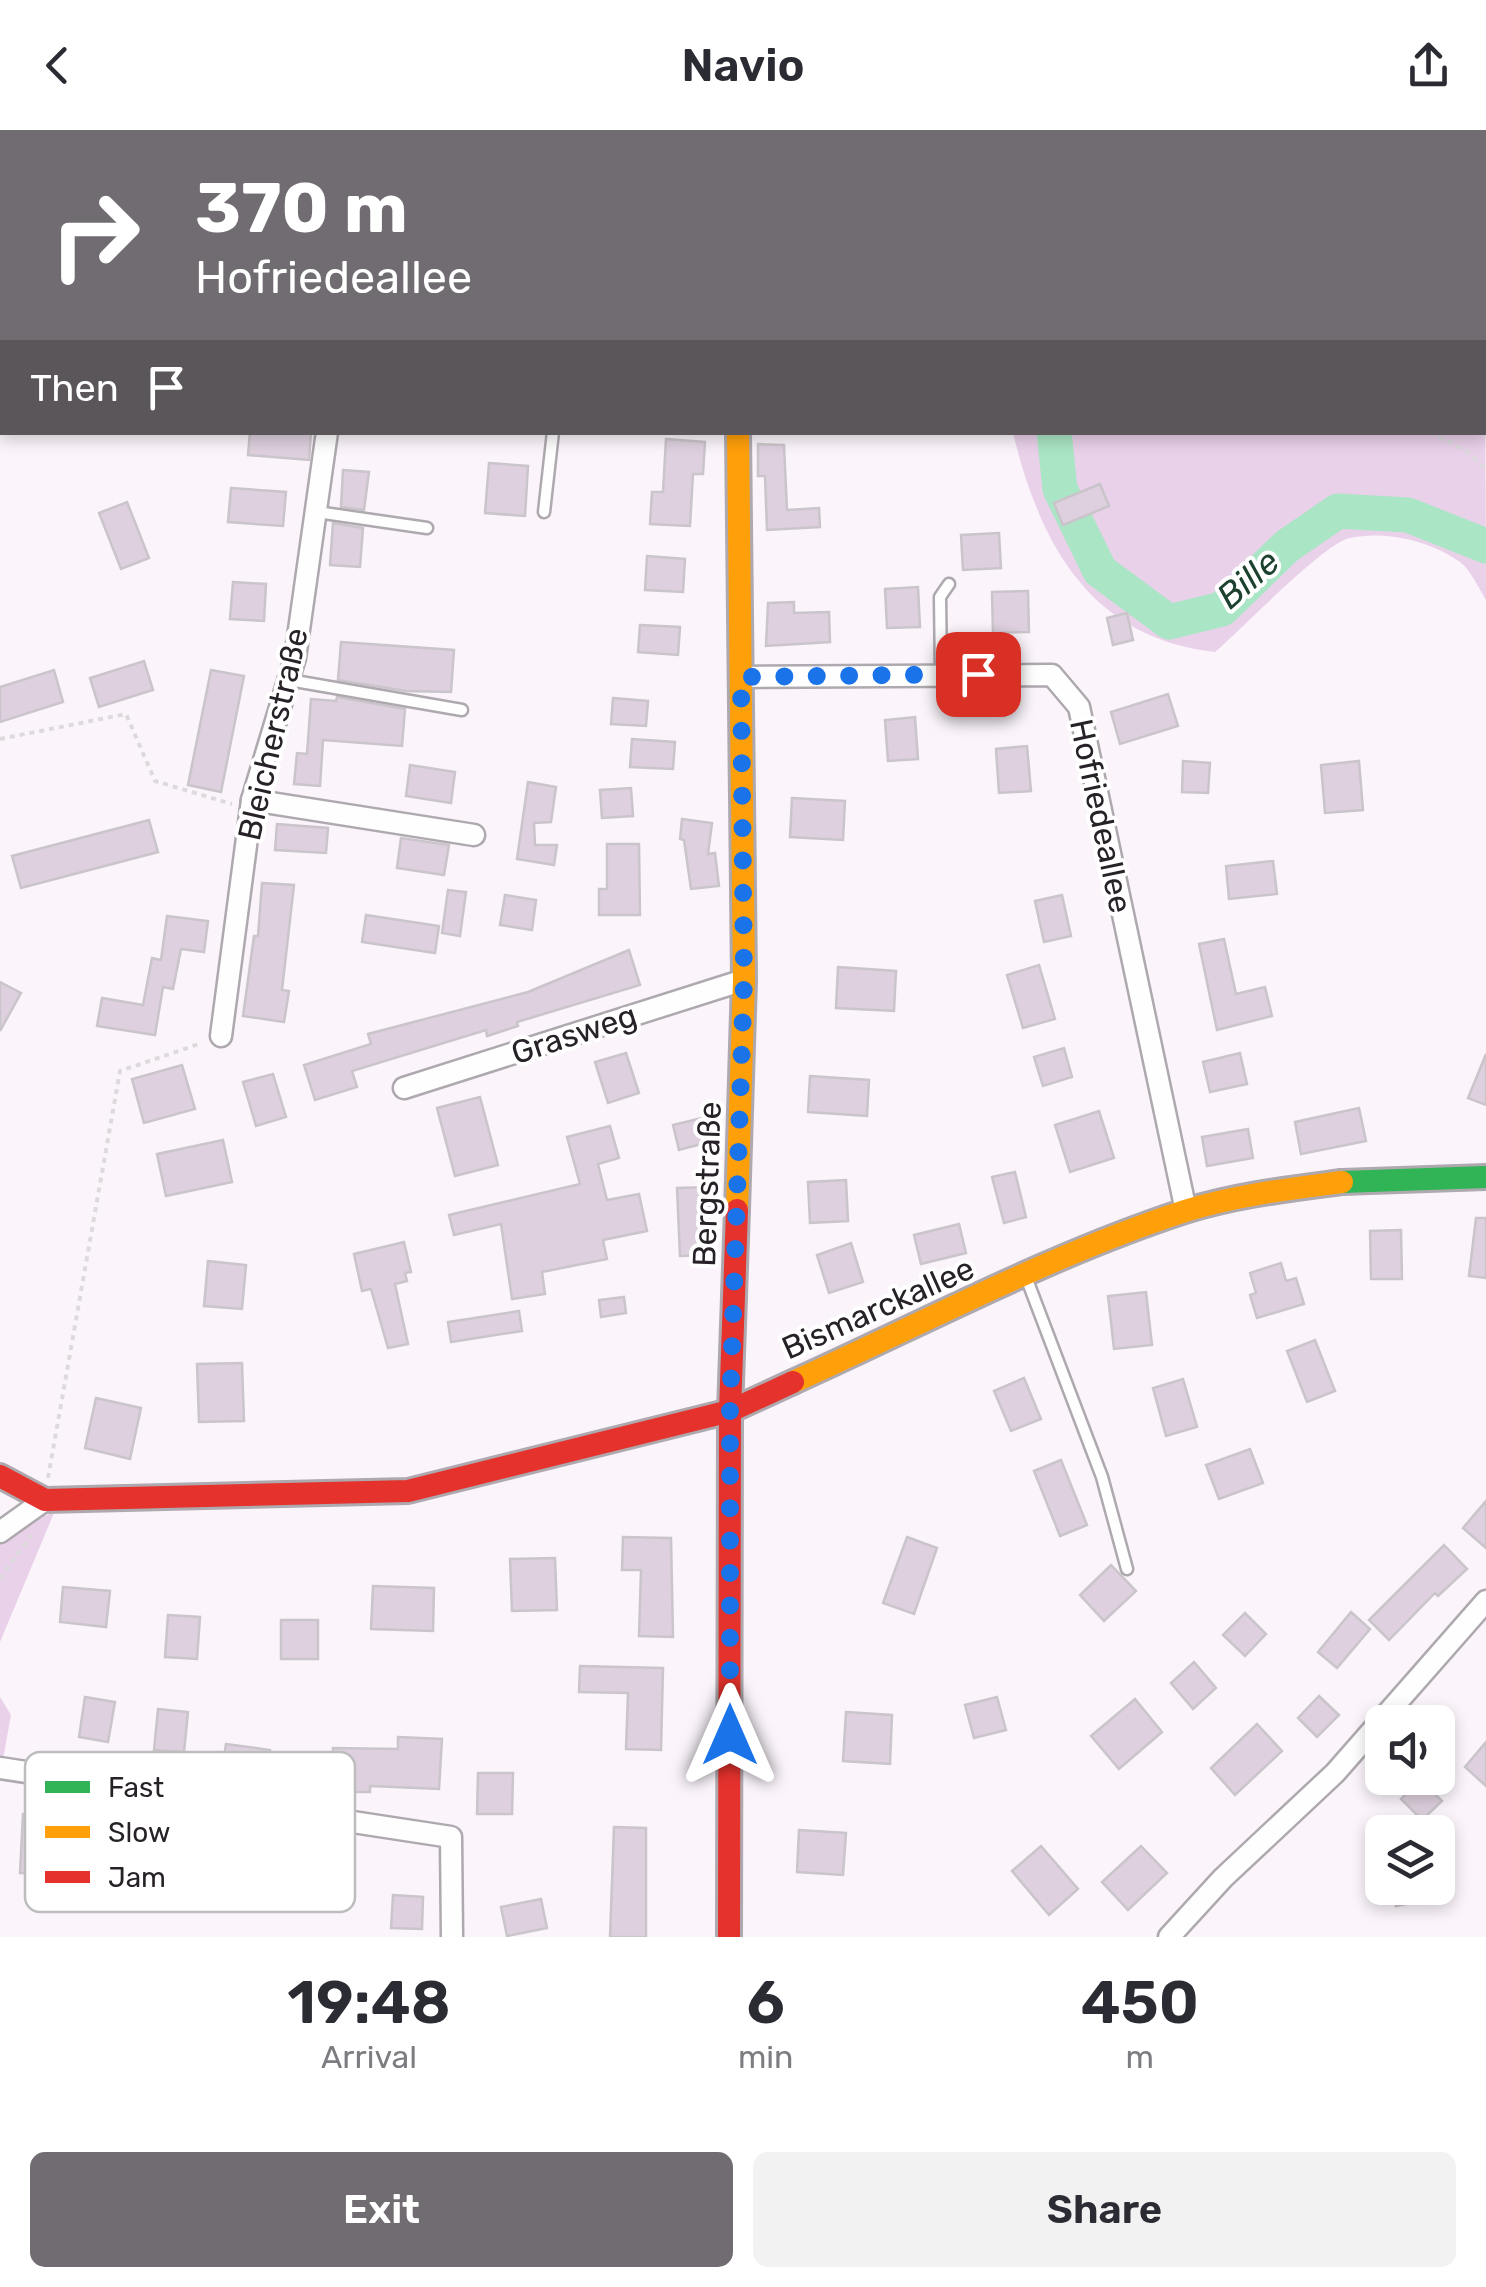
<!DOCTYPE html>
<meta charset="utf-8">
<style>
:root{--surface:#fff;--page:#f2f2f3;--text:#2b2b33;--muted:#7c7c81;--accent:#716c71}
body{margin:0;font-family:Rubik,sans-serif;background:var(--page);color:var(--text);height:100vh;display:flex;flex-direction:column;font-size:38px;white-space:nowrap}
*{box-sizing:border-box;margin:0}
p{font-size:32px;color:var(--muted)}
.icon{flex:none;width:55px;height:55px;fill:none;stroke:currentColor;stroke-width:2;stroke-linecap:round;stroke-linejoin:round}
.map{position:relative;height:1807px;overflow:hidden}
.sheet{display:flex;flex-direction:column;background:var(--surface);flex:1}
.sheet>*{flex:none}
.top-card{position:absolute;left:0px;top:0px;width:1488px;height:305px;box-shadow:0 5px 15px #0003;background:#716c71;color:#fff;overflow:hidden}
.tools{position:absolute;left:1365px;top:1575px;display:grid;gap:20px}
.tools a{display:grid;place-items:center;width:90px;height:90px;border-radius:15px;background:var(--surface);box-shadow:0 5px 15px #0003;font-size:50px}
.pin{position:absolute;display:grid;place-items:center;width:85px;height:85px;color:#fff;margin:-42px;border-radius:20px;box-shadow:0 5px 15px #0006}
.me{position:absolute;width:110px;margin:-55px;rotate:0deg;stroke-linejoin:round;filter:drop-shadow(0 0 8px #0008)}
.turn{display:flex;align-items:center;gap:35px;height:210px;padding:0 30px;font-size:45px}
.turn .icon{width:130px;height:130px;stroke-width:2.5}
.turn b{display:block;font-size:70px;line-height:85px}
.then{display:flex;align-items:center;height:95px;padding:0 30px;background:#0003;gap:20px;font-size:38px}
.eta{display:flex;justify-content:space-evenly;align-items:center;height:170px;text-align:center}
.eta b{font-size:60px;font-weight:600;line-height:70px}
.action{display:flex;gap:20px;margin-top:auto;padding:20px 30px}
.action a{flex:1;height:115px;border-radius:15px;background:var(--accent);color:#fff;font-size:40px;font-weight:600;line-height:115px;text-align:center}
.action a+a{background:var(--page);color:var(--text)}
header{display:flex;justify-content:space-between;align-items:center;height:130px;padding:0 30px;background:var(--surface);font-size:45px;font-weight:600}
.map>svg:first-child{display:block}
</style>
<header><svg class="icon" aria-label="back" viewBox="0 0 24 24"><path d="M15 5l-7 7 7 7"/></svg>Navio<svg class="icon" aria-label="share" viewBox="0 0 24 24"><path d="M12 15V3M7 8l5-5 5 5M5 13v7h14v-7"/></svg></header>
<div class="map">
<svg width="1486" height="1807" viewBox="0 0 1486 1807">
<rect width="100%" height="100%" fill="#fbf5fb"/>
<g fill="#e9d1e9">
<polygon points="1037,0 1399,0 1400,2 1036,2"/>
<path d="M1485 173 1486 470C1479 459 1471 440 1460 432 1431 411 1385 400 1350 408 1324 413 1241 500 1215 522 1090 508 1040 414 1013 303L1485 302Z"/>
<polygon points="54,1383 0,1512 0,1414 35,1388"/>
<polygon points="0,1567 11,1585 3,1629 0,1628"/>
</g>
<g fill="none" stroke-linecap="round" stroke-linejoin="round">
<g stroke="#aae5c5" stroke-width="35">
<polyline points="1081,2 1082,0"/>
<polyline points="1054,302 1060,359 1100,441 1169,492 1222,479 1287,416 1338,381 1408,385 1486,416"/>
</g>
</g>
<g fill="#ded0de" stroke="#cac5ca" stroke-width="2.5">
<polygon points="250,302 311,302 309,330 248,325"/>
<polygon points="666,309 705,312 703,344 693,344 690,396 650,394 652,362 663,362"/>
<polygon points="758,314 784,315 787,380 819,378 820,397 767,400 765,346 758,346"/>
<polygon points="489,333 528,336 525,386 485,383"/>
<polygon points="343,340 369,342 364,380 341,377"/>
<polygon points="1100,354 1109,376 1063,395 1054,373"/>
<polygon points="231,358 286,362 283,396 228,392"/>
<polygon points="127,372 149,428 121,439 99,383"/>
<polygon points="333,393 363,398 360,437 330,435"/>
<polygon points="999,403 1001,438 963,440 961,405"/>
<polygon points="647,426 685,429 683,462 645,460"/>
<polygon points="233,452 266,454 264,491 230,489"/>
<polygon points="918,457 920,497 887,498 885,459"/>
<polygon points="1028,461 1029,502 993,503 992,462"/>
<polygon points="794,472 794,483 829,482 830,512 766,516 768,473"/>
<polygon points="1127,483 1133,510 1113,515 1107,488"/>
<polygon points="640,495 680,497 678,525 638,522"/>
<polygon points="341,512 454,520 451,562 406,561 338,550"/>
<polygon points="144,531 153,560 99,577 90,548"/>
<polygon points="54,540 63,572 0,592 0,557"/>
<polygon points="211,540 244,546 221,662 188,655"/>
<polygon points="1168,564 1178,596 1120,614 1111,582"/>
<polygon points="337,567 405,579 402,616 323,610 320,656 294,654 297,623 307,624 311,569 336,571"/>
<polygon points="613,568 648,571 646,596 611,594"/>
<polygon points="915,587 918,629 888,631 885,590"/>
<polygon points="632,609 675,612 673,639 630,637"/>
<polygon points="1027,616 1031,661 999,663 996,619"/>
<polygon points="1183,631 1210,633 1208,663 1182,662"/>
<polygon points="1359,631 1363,680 1325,683 1321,635"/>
<polygon points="410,635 455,642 451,673 406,666"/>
<polygon points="528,652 556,657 551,692 534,693 535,715 557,715 554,735 517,729"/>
<polygon points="631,658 633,686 602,688 600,660"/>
<polygon points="792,668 845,671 843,710 790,707"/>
<polygon points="682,689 712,693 708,724 715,723 719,756 691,759 684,710 680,709"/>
<polygon points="149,690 158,722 21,758 12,726"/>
<polygon points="277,694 328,698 326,723 275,720"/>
<polygon points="401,708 449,715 444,745 397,738"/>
<polygon points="607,714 639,714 640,785 599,785 599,759 607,759"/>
<polygon points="1273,731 1277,764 1229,769 1226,736"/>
<polygon points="262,753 294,755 282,860 289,861 284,892 243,886 254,806 258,806"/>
<polygon points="448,760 466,762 460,806 442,803"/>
<polygon points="505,765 536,770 532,800 500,795"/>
<polygon points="1062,765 1071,806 1044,812 1035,771"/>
<polygon points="366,785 439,796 435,823 362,812"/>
<polygon points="167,786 208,791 204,822 181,819 173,859 163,857 155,905 97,896 102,868 143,875 152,828 161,830"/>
<polygon points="1224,809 1236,864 1265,857 1272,886 1217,900 1199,814"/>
<polygon points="629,820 640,855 517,892 518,896 487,906 486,900 352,941 357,957 315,970 304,935 371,914 368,904 528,862"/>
<polygon points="1039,835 1055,889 1023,898 1007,845"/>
<polygon points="838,837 896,841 894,881 836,878"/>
<polygon points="0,852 21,863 0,901"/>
<polygon points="1064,918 1072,947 1043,956 1034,927"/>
<polygon points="626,923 639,963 608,973 595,932"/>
<polygon points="1240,923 1247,954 1210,962 1203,932"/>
<polygon points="1486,924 1486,975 1468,968"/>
<polygon points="182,935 195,979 144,993 132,949"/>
<polygon points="273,944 286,987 256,996 243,952"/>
<polygon points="810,946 869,950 867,986 808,982"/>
<polygon points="480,967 498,1035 455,1046 437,978"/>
<polygon points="1359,978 1366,1011 1301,1024 1295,992"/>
<polygon points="1099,981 1114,1028 1070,1042 1055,995"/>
<polygon points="710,986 716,1010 679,1020 673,995"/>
<polygon points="610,996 619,1028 598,1034 607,1070 639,1064 647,1101 603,1110 607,1129 542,1142 545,1164 512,1169 501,1094 454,1105 449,1085 580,1054 567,1007"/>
<polygon points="1248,999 1253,1028 1207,1036 1202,1007"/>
<polygon points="223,1010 232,1052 166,1066 157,1024"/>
<polygon points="1015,1042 1026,1087 1004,1093 992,1047"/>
<polygon points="846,1050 848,1091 810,1093 808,1052"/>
<polygon points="709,1057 712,1125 680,1126 677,1058"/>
<polygon points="1476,1088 1486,1088 1486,1148 1469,1146"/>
<polygon points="959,1094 966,1123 921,1134 914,1105"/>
<polygon points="1401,1100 1402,1149 1371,1149 1370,1101"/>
<polygon points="404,1112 411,1142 405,1143 407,1151 395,1154 408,1214 388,1218 371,1159 362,1161 354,1124"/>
<polygon points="851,1113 863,1152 829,1163 817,1125"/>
<polygon points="208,1131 246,1135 242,1179 204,1176"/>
<polygon points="1281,1133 1286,1151 1296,1148 1304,1174 1257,1188 1250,1165 1256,1163 1250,1143"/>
<polygon points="1146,1162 1152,1215 1114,1219 1108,1166"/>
<polygon points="624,1167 626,1183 601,1187 599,1170"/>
<polygon points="519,1181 522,1201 451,1212 448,1192"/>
<polygon points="1315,1210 1335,1261 1307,1272 1287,1221"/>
<polygon points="242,1233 244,1291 199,1292 197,1234"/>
<polygon points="1024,1248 1041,1289 1011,1301 994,1261"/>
<polygon points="1183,1249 1197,1297 1166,1306 1153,1258"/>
<polygon points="96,1268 141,1278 130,1329 85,1318"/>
<polygon points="1250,1319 1263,1353 1219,1369 1206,1335"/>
<polygon points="1061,1330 1087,1395 1060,1406 1034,1341"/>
<polygon points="1486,1371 1486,1418 1463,1398"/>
<polygon points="623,1407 671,1408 673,1507 639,1506 641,1440 622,1440"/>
<polygon points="907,1407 937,1418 914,1484 883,1473"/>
<polygon points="1444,1415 1467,1439 1438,1466 1435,1463 1389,1510 1369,1490"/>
<polygon points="555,1428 557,1480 512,1481 510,1429"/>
<polygon points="1111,1435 1136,1461 1104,1491 1080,1465"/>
<polygon points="373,1456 434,1458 433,1501 371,1499"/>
<polygon points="63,1457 110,1461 106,1497 60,1492"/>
<polygon points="1351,1482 1370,1499 1337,1538 1318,1522"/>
<polygon points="1245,1483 1266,1504 1245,1526 1223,1505"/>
<polygon points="168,1485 200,1487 197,1529 165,1527"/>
<rect x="281" y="1490" width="37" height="39"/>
<polygon points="1194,1532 1216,1558 1193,1579 1171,1553"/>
<polygon points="580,1536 663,1538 661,1620 626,1619 628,1563 579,1562"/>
<polygon points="1319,1566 1339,1585 1317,1607 1298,1588"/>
<polygon points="85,1567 115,1572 108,1612 79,1607"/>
<polygon points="997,1567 1006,1600 974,1608 965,1575"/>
<polygon points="1135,1569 1162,1602 1119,1639 1091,1606"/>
<polygon points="158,1579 188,1582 184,1622 154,1620"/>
<polygon points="846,1582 892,1585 890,1634 843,1631"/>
<polygon points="1257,1594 1282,1621 1235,1665 1211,1638"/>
<polygon points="398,1607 442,1609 439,1659 370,1656 370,1662 332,1662 333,1618 398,1619"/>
<polygon points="1486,1612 1486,1656 1465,1637"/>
<polygon points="226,1614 270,1620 264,1662 242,1659 244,1644 222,1641"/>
<polygon points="478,1643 513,1643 512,1684 477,1684"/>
<polygon points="1420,1649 1442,1671 1422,1690 1401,1669"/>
<polygon points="23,1684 57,1685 54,1744 20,1743"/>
<polygon points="614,1697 646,1698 646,1807 610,1807"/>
<polygon points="799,1700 846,1703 843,1745 797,1742"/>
<polygon points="1041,1716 1078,1759 1049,1785 1012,1741"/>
<polygon points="1141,1716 1167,1743 1128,1780 1102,1752"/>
<polygon points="1393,1758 1452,1758 1452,1765 1396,1776"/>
<polygon points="393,1765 423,1767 422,1799 391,1798"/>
<polygon points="541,1769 547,1798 507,1806 501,1777"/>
</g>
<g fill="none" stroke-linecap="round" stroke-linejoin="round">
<defs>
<g id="lane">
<polyline points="317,382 427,398"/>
<polyline points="544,382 553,302"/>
<polyline points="941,544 940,467 949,454"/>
<polyline points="289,550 462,580"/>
<polyline points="1026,1147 1102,1347 1127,1439"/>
</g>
<g id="street">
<polyline points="649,0 649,2"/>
<polyline points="149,2 149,0"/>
<polyline points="741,547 1052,545 1079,577 1186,1081"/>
<polyline points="252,670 474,705"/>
<polyline points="221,906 252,670 295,528 327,302"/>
<polyline points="404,958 744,850"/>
<polyline points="0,1402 45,1370"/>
<polyline points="0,1638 451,1707 452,1807"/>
<polyline points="1169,1807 1223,1748 1335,1643 1486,1471"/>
</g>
<polyline id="fast" points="1342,1052 1486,1047"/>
<g id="slow">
<polyline points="0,164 2,164"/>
<polyline points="737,1080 744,850 738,302"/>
<path d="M793 1252C922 1194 1050 1125 1185 1081 1236 1065 1289 1059 1342 1052"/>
</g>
<g id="jam">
<polyline points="0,1346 45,1370 408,1361 730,1281 793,1252"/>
<polyline points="729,1807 730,1281 737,1080"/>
</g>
</defs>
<use href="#lane" stroke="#aea9ae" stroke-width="15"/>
<use href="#street" stroke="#aea9ae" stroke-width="25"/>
<use href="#fast" stroke="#aea9ae" stroke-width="28"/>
<use href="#slow" stroke="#aea9ae" stroke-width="28"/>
<use href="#jam" stroke="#aea9ae" stroke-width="28"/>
<g stroke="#dcdadc" stroke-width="4" stroke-dasharray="5 5" stroke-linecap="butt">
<polyline points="1334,0 1335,2"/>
<polyline points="1485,297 1486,299"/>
<polyline points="1430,302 1468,322 1486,339"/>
<polyline points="0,609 126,584 155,651 232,674"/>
<polyline points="48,1348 120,941 202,913"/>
<polyline points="0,1449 31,1405"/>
</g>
<use href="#lane" stroke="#fefefe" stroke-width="10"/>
<use href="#street" stroke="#fefefe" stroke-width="20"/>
<use href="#fast" stroke="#30b455" stroke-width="22"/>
<use href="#slow" stroke="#ff9f0a" stroke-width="22"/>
<use href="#jam" stroke="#e5322d" stroke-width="22"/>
<g stroke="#c9c7c9" stroke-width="2.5">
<polyline points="1444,0 1445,2"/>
<polyline points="1485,82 1486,84"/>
</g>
<g stroke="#c9c7c9" stroke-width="6" stroke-dasharray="5 10" stroke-linecap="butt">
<polyline points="1421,0 1422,2"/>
<polyline points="1485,126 1486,128"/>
<polyline points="1485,150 1486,152"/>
</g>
</g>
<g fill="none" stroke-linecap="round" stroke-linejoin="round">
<polyline stroke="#1a73e8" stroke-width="18" stroke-dasharray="0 32.4" points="730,1605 730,1281 744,850 741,547 978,544"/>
</g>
<g text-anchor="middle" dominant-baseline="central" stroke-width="8" stroke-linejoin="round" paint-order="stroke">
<g font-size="32" fill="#272227" stroke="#fff">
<text transform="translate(273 604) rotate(-77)">Bleicherstraße</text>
<text transform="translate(1101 686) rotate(78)">Hofriedeallee</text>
<text transform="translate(574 904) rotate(-18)">Grasweg</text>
<text transform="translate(707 1054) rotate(-88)">Bergstraße</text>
<text transform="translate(878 1178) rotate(-24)">Bismarckallee</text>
</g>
<g font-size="35" font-style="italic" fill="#1c412e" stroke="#fff">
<text transform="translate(1248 449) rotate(-41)">Bille</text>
</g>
</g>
<rect x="25" y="1622" width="330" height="160" rx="15" fill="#fff" stroke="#bebdbe" stroke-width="2.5"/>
<rect x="45" y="1651" width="45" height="12" fill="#30b455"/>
<rect x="45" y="1696" width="45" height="12" fill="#ff9f0a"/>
<rect x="45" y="1741" width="45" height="12" fill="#e5322d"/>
<g font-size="28" fill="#272227">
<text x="108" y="1667">Fast</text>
<text x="108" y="1712">Slow</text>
<text x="108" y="1757">Jam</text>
</g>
</svg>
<div class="tools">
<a><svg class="icon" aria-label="sound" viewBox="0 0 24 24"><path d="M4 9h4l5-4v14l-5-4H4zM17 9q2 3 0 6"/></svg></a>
<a><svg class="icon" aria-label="layers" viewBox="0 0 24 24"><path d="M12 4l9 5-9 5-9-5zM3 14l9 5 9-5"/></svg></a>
</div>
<div class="pin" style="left:978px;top:544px;background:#d93025"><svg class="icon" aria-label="arrive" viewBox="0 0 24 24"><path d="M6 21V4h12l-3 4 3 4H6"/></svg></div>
<svg class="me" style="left:730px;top:1605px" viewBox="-20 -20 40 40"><path d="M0-17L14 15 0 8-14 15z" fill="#1a73e8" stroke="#fff" stroke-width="4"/></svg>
<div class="top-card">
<div class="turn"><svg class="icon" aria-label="right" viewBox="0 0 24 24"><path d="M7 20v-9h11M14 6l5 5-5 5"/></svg><div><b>370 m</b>Hofriedeallee</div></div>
<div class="then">Then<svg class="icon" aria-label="arrive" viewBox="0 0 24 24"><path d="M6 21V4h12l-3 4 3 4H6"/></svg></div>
</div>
</div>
<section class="sheet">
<div class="eta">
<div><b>19:48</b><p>Arrival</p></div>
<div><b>6</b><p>min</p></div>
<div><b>450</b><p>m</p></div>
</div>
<div class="action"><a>Exit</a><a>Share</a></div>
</section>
